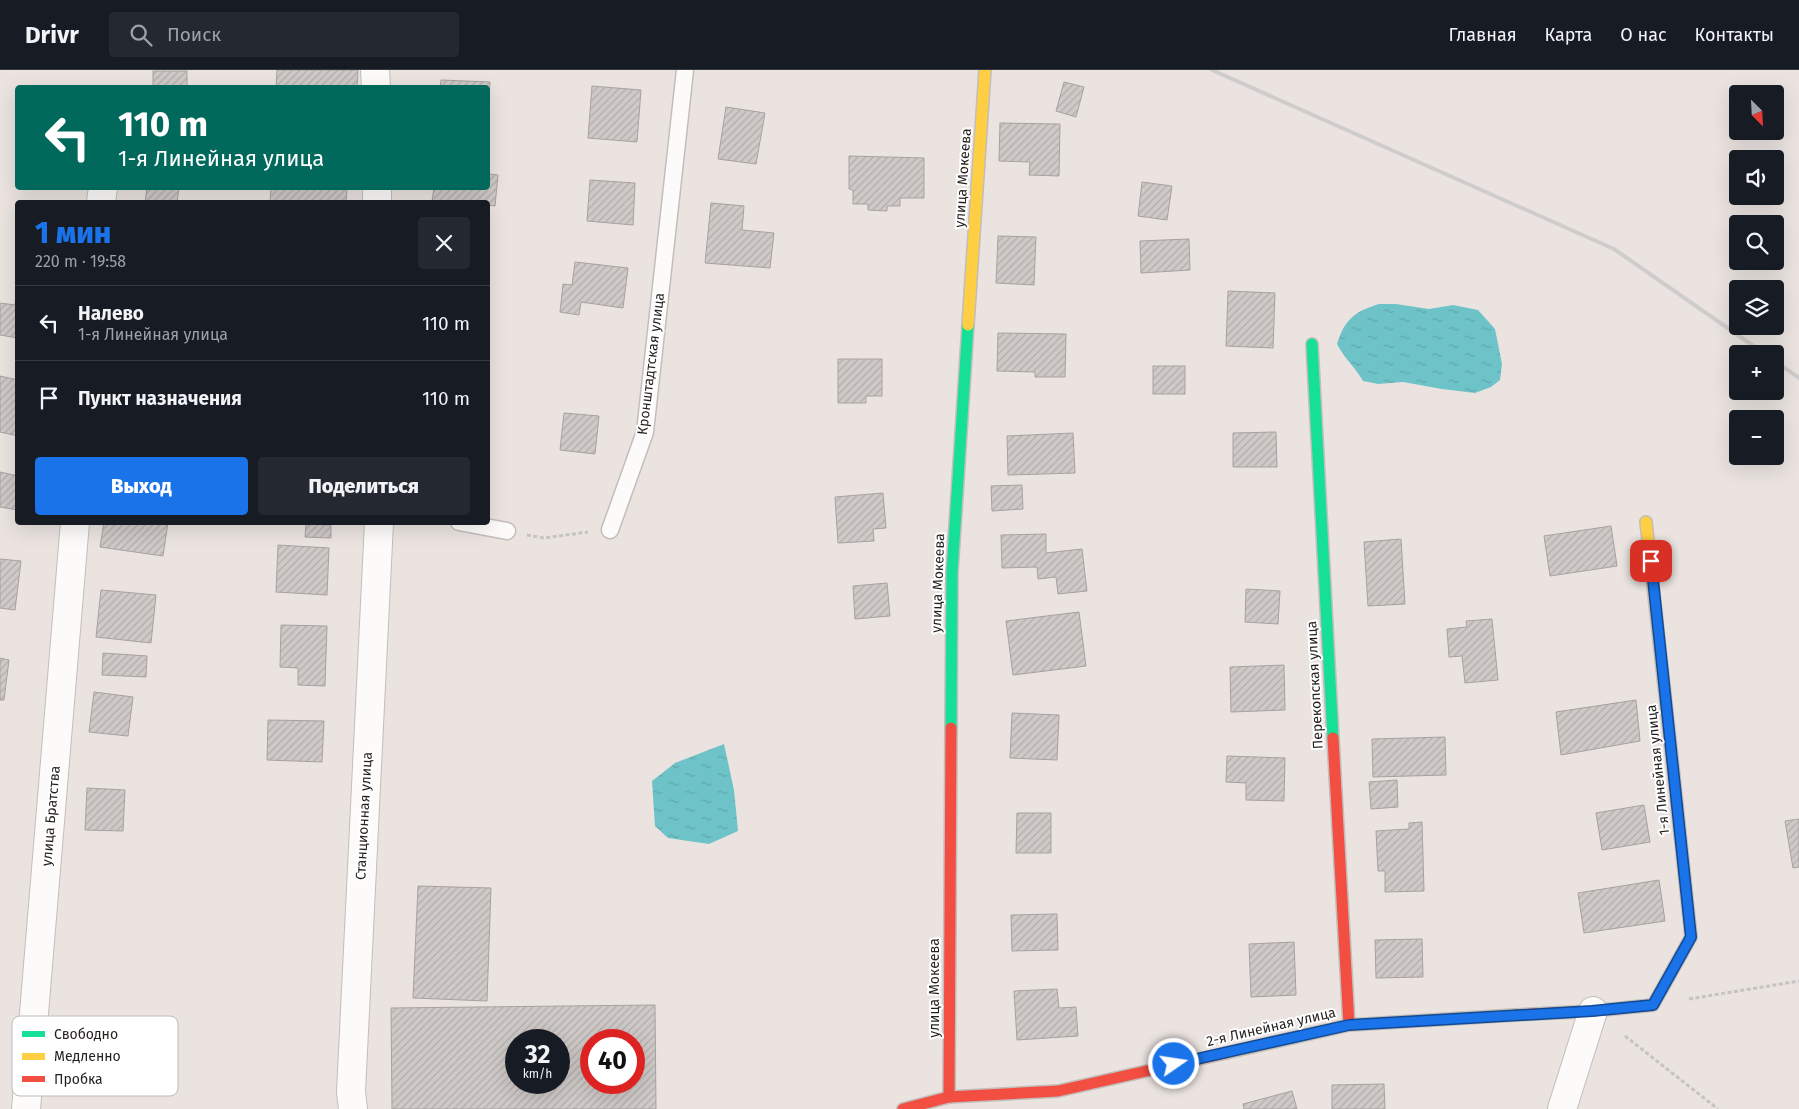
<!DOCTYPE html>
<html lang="ru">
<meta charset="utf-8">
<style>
:root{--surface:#171b24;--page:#242831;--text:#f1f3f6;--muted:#9ea1a6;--line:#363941;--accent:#1a73e8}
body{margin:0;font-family:"Fira Sans",sans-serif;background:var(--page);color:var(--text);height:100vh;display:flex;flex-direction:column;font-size:19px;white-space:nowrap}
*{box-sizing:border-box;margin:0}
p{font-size:16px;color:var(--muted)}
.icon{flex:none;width:28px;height:28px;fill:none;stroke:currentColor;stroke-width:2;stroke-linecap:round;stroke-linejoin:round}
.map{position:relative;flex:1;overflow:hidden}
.drawer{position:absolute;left:15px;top:130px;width:475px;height:325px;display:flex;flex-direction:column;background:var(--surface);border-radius:5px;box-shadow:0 5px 20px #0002}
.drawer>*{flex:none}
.banner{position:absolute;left:15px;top:15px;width:475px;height:105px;border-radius:5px;box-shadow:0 5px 20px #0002;background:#00695c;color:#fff;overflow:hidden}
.needle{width:32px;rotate:156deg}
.buttons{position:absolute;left:1729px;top:15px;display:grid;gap:10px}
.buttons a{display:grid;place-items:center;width:55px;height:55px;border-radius:5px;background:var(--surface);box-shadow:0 5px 20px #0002;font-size:25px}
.speed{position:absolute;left:505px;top:959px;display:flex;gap:10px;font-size:25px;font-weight:700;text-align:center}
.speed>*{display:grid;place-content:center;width:65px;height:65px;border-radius:50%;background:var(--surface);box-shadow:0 5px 20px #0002;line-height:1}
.speed small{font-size:12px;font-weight:400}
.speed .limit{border:8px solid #d22;background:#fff;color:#111}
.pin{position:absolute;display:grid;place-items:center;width:42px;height:42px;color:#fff;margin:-21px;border-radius:10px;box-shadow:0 2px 8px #0006}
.me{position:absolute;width:55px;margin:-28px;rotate:77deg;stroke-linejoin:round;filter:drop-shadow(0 0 4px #0008)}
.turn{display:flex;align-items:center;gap:18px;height:105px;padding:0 20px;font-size:22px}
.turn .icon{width:65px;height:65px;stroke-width:2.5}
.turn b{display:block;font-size:35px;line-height:42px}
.round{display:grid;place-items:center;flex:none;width:52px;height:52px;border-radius:5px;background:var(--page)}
.overview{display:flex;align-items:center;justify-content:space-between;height:85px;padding:0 20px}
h1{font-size:30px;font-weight:800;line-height:38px;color:var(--accent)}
.action{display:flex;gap:10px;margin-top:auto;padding:10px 20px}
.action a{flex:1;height:58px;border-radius:5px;background:var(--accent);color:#fff;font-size:20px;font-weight:800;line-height:58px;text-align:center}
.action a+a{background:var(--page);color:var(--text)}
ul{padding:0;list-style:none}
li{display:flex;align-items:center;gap:15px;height:75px;padding:0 20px;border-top:1px solid var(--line)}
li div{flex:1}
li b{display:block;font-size:19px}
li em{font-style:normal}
header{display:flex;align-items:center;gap:30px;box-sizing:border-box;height:70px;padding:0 25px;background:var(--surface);border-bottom:1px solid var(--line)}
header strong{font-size:24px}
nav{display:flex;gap:28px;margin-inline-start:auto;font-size:18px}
.search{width:350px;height:45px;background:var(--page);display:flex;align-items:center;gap:12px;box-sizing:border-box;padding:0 18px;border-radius:5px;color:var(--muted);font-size:19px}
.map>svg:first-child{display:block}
</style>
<header>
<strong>Drivr</strong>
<div class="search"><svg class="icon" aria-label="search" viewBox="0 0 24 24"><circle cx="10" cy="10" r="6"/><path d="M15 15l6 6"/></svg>Поиск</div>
<nav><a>Главная</a><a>Карта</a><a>О нас</a><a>Контакты</a></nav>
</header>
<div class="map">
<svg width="1799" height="1039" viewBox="0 0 1799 1039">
<defs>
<pattern id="water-ripples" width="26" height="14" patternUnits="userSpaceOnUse" patternTransform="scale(1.25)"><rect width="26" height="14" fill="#6ec3c8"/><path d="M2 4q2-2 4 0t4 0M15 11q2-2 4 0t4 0" fill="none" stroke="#5fa7ab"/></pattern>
<pattern id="building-hatch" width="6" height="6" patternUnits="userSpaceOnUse" patternTransform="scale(1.25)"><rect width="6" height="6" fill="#cfcac7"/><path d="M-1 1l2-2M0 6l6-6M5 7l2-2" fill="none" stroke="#b1adaa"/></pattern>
</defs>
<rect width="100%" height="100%" fill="#eae3e0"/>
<g fill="url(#water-ripples)">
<path d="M1379 234H1396L1429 239 1453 235 1478 240 1495 259 1502 294 1500 310 1491 317 1475 323 1442 319 1403 312 1378 314 1363 311C1355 297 1344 288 1337 274 1345 249 1354 242 1379 234Z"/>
<polygon points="724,674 734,720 738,761 709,774 668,768 655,756 652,711 675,693"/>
</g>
<g fill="url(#building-hatch)" stroke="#a7a2a0" fill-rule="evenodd">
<polygon points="277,0 358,0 357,18 276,18"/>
<rect x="153" y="1" width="34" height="17"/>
<polygon points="441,10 490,12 488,54 488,18 440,18"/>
<polygon points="1064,12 1084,17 1076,47 1056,41"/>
<polygon points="592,16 641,20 637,72 588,68"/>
<polygon points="726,37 765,43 756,94 718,89"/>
<polygon points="1000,53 1060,54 1059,106 1029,105 1030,92 999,91"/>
<polygon points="849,86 924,88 924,128 900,128 900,136 887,136 887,141 868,140 868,134 853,134 853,120 849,119"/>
<polygon points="488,104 498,105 495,136 488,135 488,132 432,131 434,118 488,118"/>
<polygon points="590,110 635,113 633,155 587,151"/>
<polygon points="1142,112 1172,116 1167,150 1138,146"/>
<polygon points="147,118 179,118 177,132 145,132"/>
<polygon points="271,118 347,118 346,132 270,132"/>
<polygon points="711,133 744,136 742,160 774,163 770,198 705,193"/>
<polygon points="998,166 1036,167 1034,215 996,213"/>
<polygon points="1189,169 1190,200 1141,203 1140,171"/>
<polygon points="575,192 628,198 623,238 581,232 579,245 560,242 563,214 572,215"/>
<polygon points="1228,221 1275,223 1273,278 1226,276"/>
<polygon points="16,223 18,224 18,268 0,265 0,233 15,235"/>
<polygon points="998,263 1066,264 1065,307 1035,307 1035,302 997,301"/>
<polygon points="838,289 882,289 882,326 866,326 866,333 838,333"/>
<rect x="1153" y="296" width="32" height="28"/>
<polygon points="0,306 18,310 18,366 0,362"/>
<polygon points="564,343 599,346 595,384 560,380"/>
<polygon points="1276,362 1277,397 1233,397 1233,363"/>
<polygon points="1073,363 1075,403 1008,405 1007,366"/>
<polygon points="0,402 18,406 18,440 0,437"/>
<polygon points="1022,415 1023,439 992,441 991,416"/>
<polygon points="883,423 886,458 873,459 874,471 838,473 835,427"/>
<polygon points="104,452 168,452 163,486 100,477"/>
<polygon points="306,454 331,455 331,468 305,467"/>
<polygon points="1611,456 1617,496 1550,506 1544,466"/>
<polygon points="1046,464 1046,483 1082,479 1087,521 1058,524 1056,507 1038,509 1037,497 1002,498 1001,465"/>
<polygon points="1401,469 1405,534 1368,536 1364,472"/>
<polygon points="278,475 329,478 327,525 276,522"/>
<polygon points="0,489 21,491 15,540 0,538"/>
<polygon points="887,513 890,546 855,549 853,516"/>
<polygon points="1246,519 1280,521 1278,554 1245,552"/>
<polygon points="101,520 156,525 151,573 96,567"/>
<polygon points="1079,542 1086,596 1013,605 1006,551"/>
<polygon points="1492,549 1498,610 1465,613 1462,586 1449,587 1447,559 1467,557 1466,551"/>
<polygon points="281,555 327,556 325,616 298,615 298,598 280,597"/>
<polygon points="103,583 147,586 146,607 102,605"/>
<polygon points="0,588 9,590 4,630 0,630"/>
<polygon points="1284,595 1285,640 1231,642 1230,597"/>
<polygon points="94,622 133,627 128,666 89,662"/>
<polygon points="1636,630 1640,671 1561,685 1556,642"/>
<polygon points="1012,643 1059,645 1057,690 1010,688"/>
<polygon points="268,650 324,651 322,692 267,690"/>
<polygon points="1445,667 1446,705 1373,707 1372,669"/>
<polygon points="1227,686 1285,688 1284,731 1246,730 1246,713 1226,712"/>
<polygon points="1397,710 1398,737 1371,739 1369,712"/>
<polygon points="87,718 125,720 123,761 85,760"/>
<polygon points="1644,735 1650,772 1602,780 1596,743"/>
<polygon points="1017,743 1051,743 1051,783 1016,783"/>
<polygon points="1799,749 1799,797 1793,798 1785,751"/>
<polygon points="1422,752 1424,821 1385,822 1385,801 1378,801 1376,761 1409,759 1409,753"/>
<polygon points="1659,810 1665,851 1584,863 1578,823"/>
<polygon points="418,816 491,818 487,931 413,928"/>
<polygon points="1057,844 1058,880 1012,881 1011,845"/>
<polygon points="1422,869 1423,907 1376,908 1375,870"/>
<polygon points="1294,872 1296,925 1251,927 1249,874"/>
<polygon points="1057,919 1059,938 1076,937 1078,966 1017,970 1014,921"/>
<path d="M655 935 656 1039H392L391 938ZM516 970H559V1012H516ZM591 970H634V1012H591Z"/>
<polygon points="1384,1014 1385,1039 1332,1039 1332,1015"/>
<polygon points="1292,1021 1297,1039 1244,1039 1243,1034"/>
</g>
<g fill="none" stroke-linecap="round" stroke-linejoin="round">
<defs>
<g id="lane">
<polyline points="459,452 507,461"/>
<polyline points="610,460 645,362 685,0"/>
</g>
<g id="street">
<polyline points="375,0 376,18"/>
<polyline points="377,118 377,132"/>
<polyline points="101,132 103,118"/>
<polyline points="26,1039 75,452"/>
<polyline points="353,1039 351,1022 379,452"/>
<polyline points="1562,1039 1593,941"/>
</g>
<g id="fast">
<polyline points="1312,274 1333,668"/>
<polyline points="951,658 952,502 968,255"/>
</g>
<g id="slow">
<polyline points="968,255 985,0"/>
<polyline points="1646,452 1674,707"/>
<polyline points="1226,983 1349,955 1515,945"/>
</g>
<g id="jam">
<polyline points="1333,668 1349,955"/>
<polyline points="1515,945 1593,941 1653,935 1691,867 1674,707"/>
<polyline points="949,1027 951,658"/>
<polyline points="903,1039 949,1027 1058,1021 1226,983"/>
</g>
</defs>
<use href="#lane" stroke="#c3bebb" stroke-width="19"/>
<use href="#street" stroke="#c3bebb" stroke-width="30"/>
<use href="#fast" stroke="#c3bebb" stroke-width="14"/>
<use href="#slow" stroke="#c3bebb" stroke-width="14"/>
<use href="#jam" stroke="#c3bebb" stroke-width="14"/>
<g stroke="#c5c3c3" stroke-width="3" stroke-dasharray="4 2.5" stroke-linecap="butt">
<polyline points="527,465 544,468 588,462"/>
<polyline points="1689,929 1799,911"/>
<polyline points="1625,966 1718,1039"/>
</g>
<use href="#lane" stroke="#fcfbfa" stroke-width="16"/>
<use href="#street" stroke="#fcfbfa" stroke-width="28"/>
<use href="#fast" stroke="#16e098" stroke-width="11"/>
<use href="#slow" stroke="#ffcf43" stroke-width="11"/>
<use href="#jam" stroke="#f24e42" stroke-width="11"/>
<g stroke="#cfcdcc" stroke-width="4">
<polyline points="1212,0 1614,179 1765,284"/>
<polyline points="1775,291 1799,308"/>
</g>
</g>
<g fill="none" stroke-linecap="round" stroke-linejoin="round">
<defs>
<polyline id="route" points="1174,994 1349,955 1592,941 1653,935 1691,867 1651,491"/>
</defs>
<use href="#route" stroke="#114b97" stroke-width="12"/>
<use href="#route" stroke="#1a73e8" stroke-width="9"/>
</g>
<g text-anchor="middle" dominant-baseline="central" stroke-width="4" stroke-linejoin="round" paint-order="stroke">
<g font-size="14" fill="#231f1d" stroke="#fff">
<text transform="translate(963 108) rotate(-86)">улица Мокеева</text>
<text transform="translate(651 294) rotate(-83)">Кронштадтская улица</text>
<text transform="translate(938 513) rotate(-88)">улица Мокеева</text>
<text transform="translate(1315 615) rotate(-93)">Перекопская улица</text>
<text transform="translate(1658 700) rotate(-96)">1-я Линейная улица</text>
<text transform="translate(51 746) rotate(-85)">улица Братства</text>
<text transform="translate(364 746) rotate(-87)">Станционная улица</text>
<text transform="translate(934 918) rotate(-90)">улица Мокеева</text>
<text transform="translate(1271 957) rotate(-13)">2-я Линейная улица</text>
</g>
</g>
<rect x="12" y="946" width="166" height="80" rx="8" fill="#fff" stroke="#bdbcbb" stroke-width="1"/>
<rect x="22" y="961" width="23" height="6" fill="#16e098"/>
<rect x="22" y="983" width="23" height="7" fill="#ffcf43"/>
<rect x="22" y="1006" width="23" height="6" fill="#f24e42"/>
<g font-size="14" fill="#231f1d">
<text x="54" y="969">Свободно</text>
<text x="54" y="991">Медленно</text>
<text x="54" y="1014">Пробка</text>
</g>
</svg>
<div class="buttons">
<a><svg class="needle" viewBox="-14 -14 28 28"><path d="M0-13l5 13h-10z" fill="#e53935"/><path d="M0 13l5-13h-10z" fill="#9ea1a6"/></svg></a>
<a><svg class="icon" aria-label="sound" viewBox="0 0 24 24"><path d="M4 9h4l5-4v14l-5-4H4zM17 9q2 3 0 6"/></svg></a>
<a><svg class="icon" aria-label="search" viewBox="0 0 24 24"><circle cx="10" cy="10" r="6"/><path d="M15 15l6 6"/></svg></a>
<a><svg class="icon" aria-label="layers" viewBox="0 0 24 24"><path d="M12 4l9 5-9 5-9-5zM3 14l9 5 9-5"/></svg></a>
<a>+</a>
<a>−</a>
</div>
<div class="speed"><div>32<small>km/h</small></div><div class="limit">40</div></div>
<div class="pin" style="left:1651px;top:491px;background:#d93025"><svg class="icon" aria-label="arrive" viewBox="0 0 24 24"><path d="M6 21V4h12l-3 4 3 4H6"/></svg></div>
<svg class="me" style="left:1174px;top:994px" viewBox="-20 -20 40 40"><circle r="17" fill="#1a73e8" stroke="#fff" stroke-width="3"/><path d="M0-11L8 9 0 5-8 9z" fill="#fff"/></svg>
<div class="banner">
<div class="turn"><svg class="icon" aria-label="left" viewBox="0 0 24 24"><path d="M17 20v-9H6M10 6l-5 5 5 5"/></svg><div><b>110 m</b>1-я Линейная улица</div></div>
</div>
<section class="drawer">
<div class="overview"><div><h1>1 мин</h1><p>220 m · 19:58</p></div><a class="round"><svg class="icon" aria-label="close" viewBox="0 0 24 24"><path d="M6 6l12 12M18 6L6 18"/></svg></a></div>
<ul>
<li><svg class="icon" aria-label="left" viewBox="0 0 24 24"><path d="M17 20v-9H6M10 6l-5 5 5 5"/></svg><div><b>Налево</b><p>1-я Линейная улица</p></div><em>110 m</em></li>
<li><svg class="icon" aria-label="arrive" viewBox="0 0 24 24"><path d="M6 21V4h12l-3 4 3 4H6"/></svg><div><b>Пункт назначения</b></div><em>110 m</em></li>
</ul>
<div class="action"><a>Выход</a><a>Поделиться</a></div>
</section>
</div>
